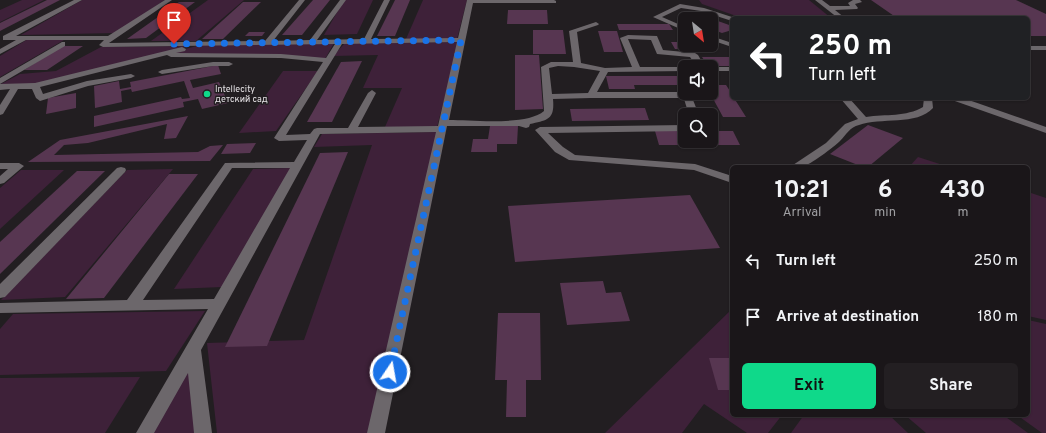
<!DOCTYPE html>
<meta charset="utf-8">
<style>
:root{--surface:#1a1619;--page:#231f22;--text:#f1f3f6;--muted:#9f9fa2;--line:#383538;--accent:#0fd98a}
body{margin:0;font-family:Overpass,sans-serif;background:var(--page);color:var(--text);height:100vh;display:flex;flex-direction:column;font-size:15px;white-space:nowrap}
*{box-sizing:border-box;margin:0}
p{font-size:13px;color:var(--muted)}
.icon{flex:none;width:22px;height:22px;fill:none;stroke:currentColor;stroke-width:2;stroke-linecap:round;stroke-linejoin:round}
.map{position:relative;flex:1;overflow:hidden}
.drawer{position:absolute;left:730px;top:165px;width:300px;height:252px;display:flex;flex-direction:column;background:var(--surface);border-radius:6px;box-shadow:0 1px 3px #0004,0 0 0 1px var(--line)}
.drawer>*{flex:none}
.banner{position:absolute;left:730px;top:16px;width:300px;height:84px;border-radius:6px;box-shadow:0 1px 3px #0004,0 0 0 1px var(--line);background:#202124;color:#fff;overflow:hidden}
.needle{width:26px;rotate:150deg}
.tools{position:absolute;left:678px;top:12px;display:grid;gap:8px}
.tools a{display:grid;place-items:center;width:40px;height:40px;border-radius:6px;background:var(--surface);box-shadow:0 1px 3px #0004,0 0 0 1px var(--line);font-size:20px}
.pin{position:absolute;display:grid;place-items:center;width:34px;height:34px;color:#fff;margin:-41px -17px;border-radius:50% 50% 50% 0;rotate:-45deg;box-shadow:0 0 4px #0007}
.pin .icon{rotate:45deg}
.me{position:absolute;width:44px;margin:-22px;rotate:12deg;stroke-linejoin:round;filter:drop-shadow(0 0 3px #0008)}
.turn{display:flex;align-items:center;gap:14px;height:84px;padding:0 12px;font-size:18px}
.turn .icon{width:52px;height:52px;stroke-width:2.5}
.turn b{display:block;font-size:28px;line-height:34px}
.eta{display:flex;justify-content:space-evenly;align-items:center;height:68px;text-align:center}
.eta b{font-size:24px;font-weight:700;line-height:28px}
.action{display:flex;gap:8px;margin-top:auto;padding:8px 12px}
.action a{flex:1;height:46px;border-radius:6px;background:var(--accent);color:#111;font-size:16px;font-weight:700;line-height:46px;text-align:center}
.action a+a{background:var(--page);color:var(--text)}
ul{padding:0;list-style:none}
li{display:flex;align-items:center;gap:12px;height:56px;padding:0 12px}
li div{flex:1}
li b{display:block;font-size:15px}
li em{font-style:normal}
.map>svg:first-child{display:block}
</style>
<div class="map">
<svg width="1046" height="433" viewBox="0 0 1046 433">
<rect width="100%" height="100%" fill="#221e21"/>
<g fill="#3e2139">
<polygon points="22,0 44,0 0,22 0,10"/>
<polygon points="82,0 165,0 116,33 21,35"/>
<polygon points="208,0 244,0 196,41 151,41"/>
<polygon points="344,0 373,0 357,34 324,35"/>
<polygon points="423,0 467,0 457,39 406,39"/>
<polygon points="699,0 809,0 831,18 742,18 702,4"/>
<polygon points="28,39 64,40 0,77 0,56"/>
<polygon points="459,42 437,127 385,127 402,88 363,88 378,55 333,56 345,43"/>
<polygon points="334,43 325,59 169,53 201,45"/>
<polygon points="191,46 35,84 1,84 20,74 56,71 101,47"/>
<polygon points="283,71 318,71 276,131 239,133"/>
<polygon points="437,132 368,433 217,433 207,343 304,340 372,145 314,147 322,134"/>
<polygon points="918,157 949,167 909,167"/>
<polygon points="291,168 222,287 174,289 253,169"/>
<polygon points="173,169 65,297 1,300 127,170"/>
<polygon points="21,170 64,170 0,229 0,188"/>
<polygon points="1028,192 1046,198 1046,320 1028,316"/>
<polygon points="732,309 732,415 782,415 768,433 747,433 704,404 682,433 605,433"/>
<polygon points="205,311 166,371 0,375 0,329 13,314"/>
<polygon points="1028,320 1046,324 1046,433 1042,433 1017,415 1028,415"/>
<polygon points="189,369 197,433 151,433"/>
<polygon points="140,377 105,433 0,433 0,378"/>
<polygon points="804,415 889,415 908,433 791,433"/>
<polygon points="905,415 1003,415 1028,433 926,433"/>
</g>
<g fill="#573651">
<polygon points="47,0 60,0 0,31 0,23"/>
<polygon points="313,0 330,0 302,35 282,35"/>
<polygon points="395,0 410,0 395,36 377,36"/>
<polygon points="871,0 1016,0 1046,14 1046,36 1028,36 1028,18 897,18"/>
<polygon points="179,2 195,2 146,38 127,39"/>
<polygon points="243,2 261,2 223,39 202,39"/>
<polygon points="508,10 547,10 548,24 507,24"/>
<polygon points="701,15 732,26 732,30 722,33 711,29 711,19 688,19"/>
<polygon points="617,24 669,24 673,30 619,30"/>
<polygon points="533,30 563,30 566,54 533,54"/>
<polygon points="598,31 617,31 623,52 604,52"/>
<polygon points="249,32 265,32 262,36 245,36"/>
<polygon points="671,42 685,42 685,45 702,45 705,49 675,49"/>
<polygon points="62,46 83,46 47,70 24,70"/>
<polygon points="515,55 539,55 543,109 515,110"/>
<polygon points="702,57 732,57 732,66 708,66"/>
<polygon points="362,61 332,122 307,122 341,62"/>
<polygon points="218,65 221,74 190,80 193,88 219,82 228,103 202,109 198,99 183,102 184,107 94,127 94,116 181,97 182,99 190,98 184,81 132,92 131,89 121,91 122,102 95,108 94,86 119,81 120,89 131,87 130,82"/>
<polygon points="606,76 685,76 685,85 634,85 635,89 609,89"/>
<polygon points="711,85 726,85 732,94 732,98 734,98 746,117 723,117 710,93 711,93"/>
<polygon points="76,93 76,108 46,114 48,98"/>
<polygon points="645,108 649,120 572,121 570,109"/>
<polygon points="188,116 176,138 164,139 167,124 88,143 64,145 54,155 198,152 210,146 223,145 210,161 28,162 60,140"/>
<polygon points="868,125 903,138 868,167 863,167 830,154"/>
<polygon points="490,126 518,126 517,144 497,144 497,152 471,152 473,139 488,139"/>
<polygon points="655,131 685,131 685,141 711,141 711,131 733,131 740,145 659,145"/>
<polygon points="256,143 250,153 221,154 227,144"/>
<polygon points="348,152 267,346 225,347 320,153"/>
<polygon points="77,171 105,171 0,274 0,242"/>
<polygon points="169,174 198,174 104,298 66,299"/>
<polygon points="690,195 720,248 515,262 508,206"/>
<polygon points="603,281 606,293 621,292 630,321 567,325 560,283"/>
<polygon points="498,313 540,313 541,380 526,380 526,417 506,417 507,380 495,380"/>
<polygon points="709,358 732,358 732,390 718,390"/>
</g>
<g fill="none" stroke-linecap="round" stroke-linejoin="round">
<g fill="#6c676b" fill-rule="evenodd">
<path d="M74 0H82L16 36H108L165 0H172L109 43 265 41 299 0H305L273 41 310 40 340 0H346L317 40 364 39 384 0H390L371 39 458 38 467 0H554L556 1V3H473L449 120C472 120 527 126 544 111L541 67 551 62H573L569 31 596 22 599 24 598 25 577 32 581 63 605 68 632 67 620 38 628 35 657 36 663 50 695 53 698 55 705 67H697L690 57 657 54 651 40 628 39 640 67H687H685V71L608 72 597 92H683L691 95 699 115H689L684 99 682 98H591L553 99C555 120 547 120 530 124L529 127 526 128 519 126H447L385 433H367L436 132 320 134 201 350 212 433H194L188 373 154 433H136L208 309 0 313V303L127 300 225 163 294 162 307 140 279 141 274 138 323 62 281 58 171 57 167 55 40 87 43 94 87 81 131 74 135 76 131 78 88 86 40 101 36 98 32 89H18L3 114 0 115V105L10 89 0 90V78L62 42H65V46L0 84 35 83 182 47 186 49 185 51 176 53 281 54 326 58 335 44 103 47 99 45 104 40H26L0 54V49L16 40H3V36ZM457 42 438 126 358 127 376 93 372 90 368 93 348 128H317L314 129 310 134 286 135 342 44ZM558 66 574 67 600 71 588 93 552 94 549 68ZM232 168H290L214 299 143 300Z"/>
<polygon points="815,0 822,0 830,6 850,6 848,3 853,0 860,0 862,2 855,4 858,8 857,9 835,10 845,18 838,18"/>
<polygon points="680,4 704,8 735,18 732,18 732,21 701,11 681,8 662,17 685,27 685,31 653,17"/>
<polygon points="711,36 732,43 732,47 711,40"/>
<rect x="1028" y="46" width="18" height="4"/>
<polygon points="213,62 229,62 233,64 229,66 213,66 162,74 158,72 162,70"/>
<polygon points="709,67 732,67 732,71 711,71 711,67"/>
<path d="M840 98H849L866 117C886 114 906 117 923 107L924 98H932L933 108C917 126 880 117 859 125 850 127 846 135 840 141 834 147 810 165 802 167 798 168 793 167 790 167L826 143 845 124 858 119Z"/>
<polygon points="951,98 963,98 1046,127 1046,133 952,100"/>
<polygon points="685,125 685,131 548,133 563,147 575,155 695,164 732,176 732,183 694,170 569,160 555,152 535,130 540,127"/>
<polygon points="0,163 19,163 24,166 4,183 0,184 0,176 8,169 0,169"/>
<polygon points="121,167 125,168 126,170 125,172 5,297 0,298 0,284 117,168"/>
</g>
</g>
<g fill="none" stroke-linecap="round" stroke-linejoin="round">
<polyline stroke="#1a73e8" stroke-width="7" stroke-dasharray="0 12.6" points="174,44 461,40 390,372"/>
</g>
<circle fill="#0fd98a" stroke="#221e21" stroke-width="1.5" cx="207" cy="94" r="4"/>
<g text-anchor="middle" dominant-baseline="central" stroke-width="3" stroke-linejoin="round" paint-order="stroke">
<g font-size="9" fill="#e3e0e3" stroke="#221e21" text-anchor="start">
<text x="215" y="89">Intellecity<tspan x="215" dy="10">детский сад</tspan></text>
</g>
</g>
</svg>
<div class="tools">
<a><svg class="needle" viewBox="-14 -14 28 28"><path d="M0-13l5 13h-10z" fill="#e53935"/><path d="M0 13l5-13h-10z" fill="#9f9fa2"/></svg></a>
<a><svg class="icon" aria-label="sound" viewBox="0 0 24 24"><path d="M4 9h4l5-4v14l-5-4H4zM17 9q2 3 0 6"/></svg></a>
<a><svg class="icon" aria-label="search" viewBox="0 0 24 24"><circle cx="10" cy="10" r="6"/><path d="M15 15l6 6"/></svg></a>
</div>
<div class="pin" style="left:174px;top:44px;background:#d93025"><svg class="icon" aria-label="arrive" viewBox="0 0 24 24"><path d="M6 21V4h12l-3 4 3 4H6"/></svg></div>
<svg class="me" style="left:390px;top:372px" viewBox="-20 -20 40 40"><circle r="17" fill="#1a73e8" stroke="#fff" stroke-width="3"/><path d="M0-11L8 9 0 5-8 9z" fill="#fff"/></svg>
<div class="banner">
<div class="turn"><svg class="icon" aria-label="left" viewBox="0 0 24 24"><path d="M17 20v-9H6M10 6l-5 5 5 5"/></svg><div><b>250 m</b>Turn left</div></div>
</div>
<section class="drawer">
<div class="eta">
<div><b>10:21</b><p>Arrival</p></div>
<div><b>6</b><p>min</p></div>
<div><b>430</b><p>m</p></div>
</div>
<ul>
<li><svg class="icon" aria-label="left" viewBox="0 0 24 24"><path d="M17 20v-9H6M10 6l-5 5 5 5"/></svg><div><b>Turn left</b></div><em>250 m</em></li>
<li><svg class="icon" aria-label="arrive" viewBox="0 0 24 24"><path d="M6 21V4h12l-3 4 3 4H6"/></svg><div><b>Arrive at destination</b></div><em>180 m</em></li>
</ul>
<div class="action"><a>Exit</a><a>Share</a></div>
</section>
</div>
